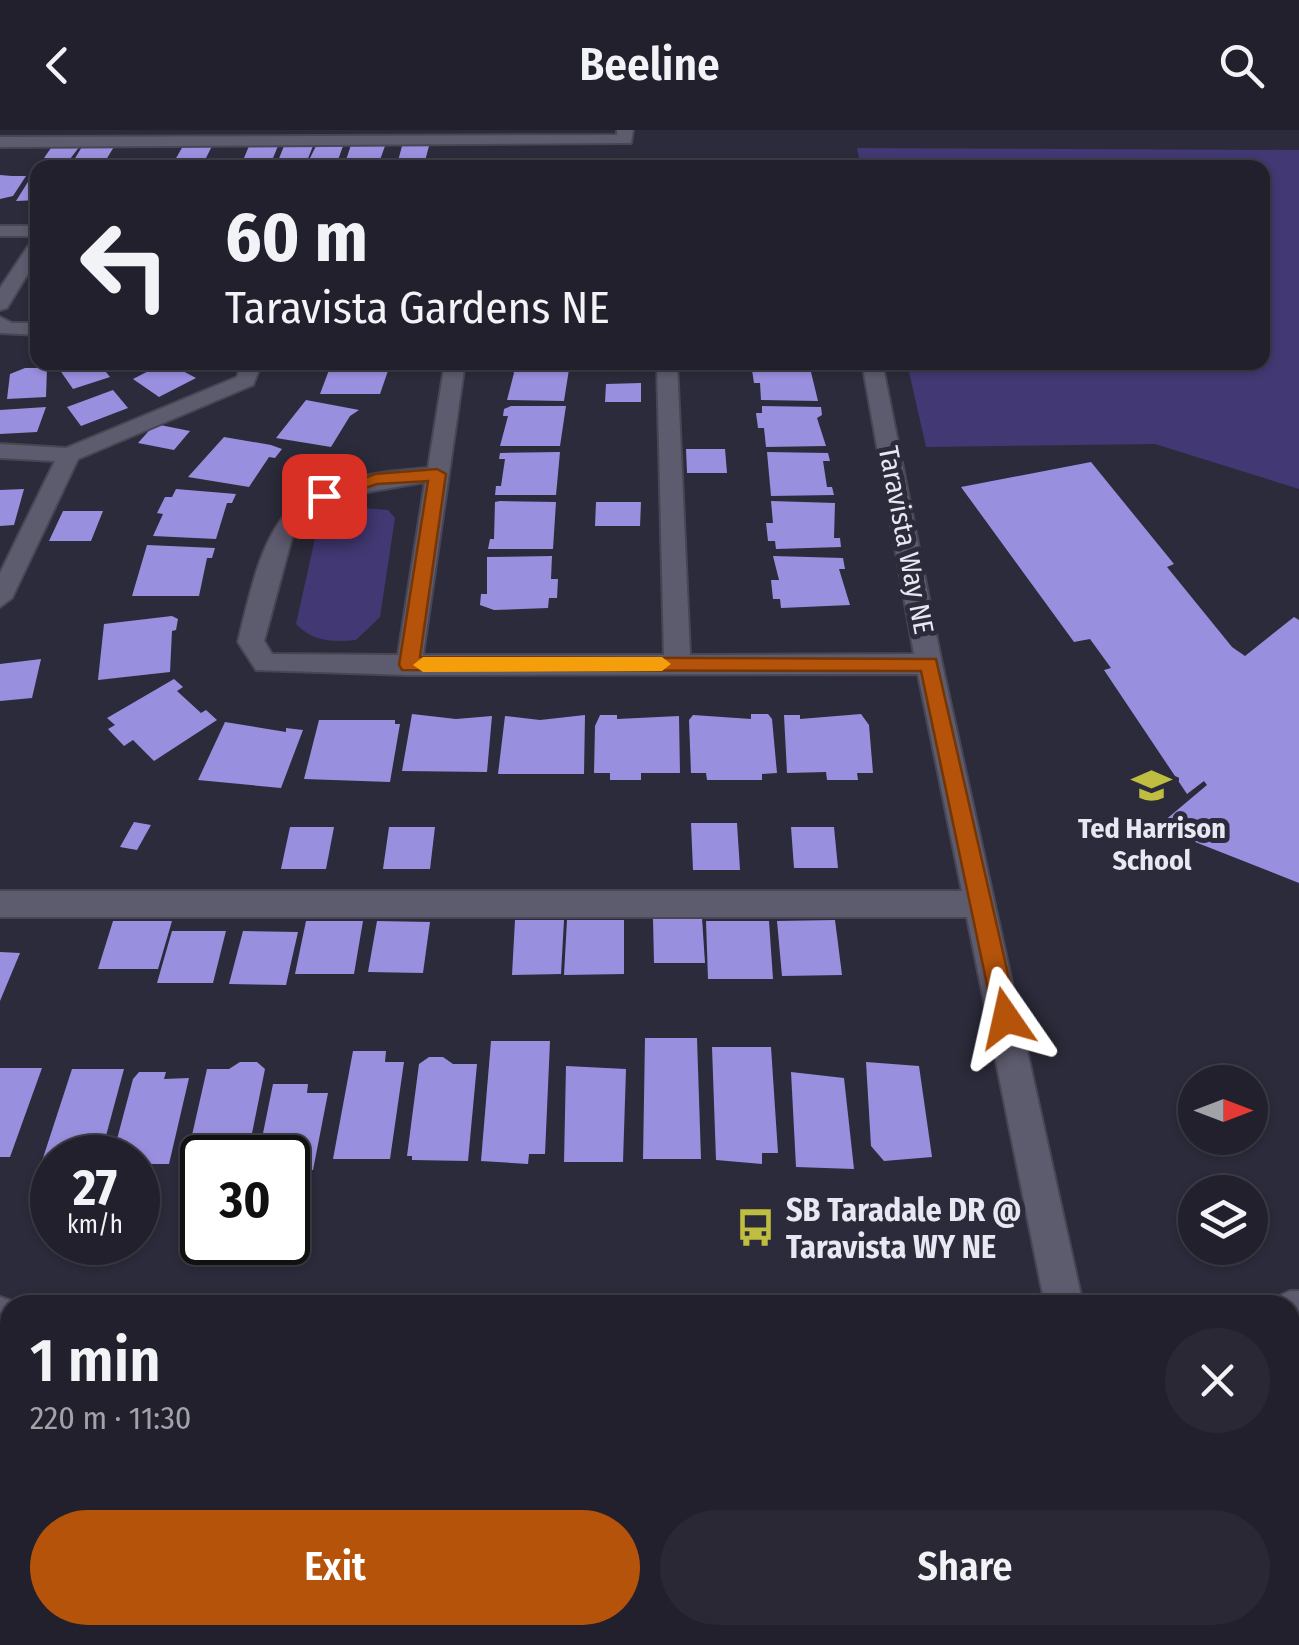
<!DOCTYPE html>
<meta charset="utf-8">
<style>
:root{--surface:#21202c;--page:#292834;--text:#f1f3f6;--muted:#a2a3a9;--line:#3e3e48;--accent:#b45309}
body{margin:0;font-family:"Fira Sans Condensed",sans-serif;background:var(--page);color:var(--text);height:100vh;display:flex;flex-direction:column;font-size:38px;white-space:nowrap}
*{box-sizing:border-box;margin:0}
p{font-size:32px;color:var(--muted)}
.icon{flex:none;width:55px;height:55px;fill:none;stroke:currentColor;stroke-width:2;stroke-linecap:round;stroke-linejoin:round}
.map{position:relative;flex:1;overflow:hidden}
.panel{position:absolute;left:0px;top:1165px;width:1300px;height:350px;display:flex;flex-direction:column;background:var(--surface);border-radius:30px 30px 0 0;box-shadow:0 2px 8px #0004,0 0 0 2px var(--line)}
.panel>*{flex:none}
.hud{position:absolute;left:30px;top:30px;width:1240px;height:210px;border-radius:20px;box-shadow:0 2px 8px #0004,0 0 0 2px var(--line);background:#21202c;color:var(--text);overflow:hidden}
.needle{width:65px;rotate:90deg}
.tools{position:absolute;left:1178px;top:935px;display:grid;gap:20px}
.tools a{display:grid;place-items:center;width:90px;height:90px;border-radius:50%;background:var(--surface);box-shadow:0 2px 8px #0004,0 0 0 2px var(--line);font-size:50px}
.speed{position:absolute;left:30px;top:1005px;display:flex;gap:20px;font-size:50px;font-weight:700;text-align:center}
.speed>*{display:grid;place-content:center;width:130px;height:130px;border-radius:50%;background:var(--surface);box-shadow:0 2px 8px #0004,0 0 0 2px var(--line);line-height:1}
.speed small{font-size:25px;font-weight:400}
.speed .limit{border:5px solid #111;border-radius:15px;background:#fff;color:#111}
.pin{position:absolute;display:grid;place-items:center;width:85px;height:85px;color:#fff;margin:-42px;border-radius:20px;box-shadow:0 5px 15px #0006}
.me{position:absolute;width:110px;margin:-55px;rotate:349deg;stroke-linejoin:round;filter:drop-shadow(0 0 8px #0008)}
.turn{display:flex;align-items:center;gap:35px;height:210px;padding:0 30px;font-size:45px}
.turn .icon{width:130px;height:130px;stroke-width:2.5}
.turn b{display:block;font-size:70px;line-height:85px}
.round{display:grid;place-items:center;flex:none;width:105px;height:105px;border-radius:52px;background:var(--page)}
.headline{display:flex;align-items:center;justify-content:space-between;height:170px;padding:0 30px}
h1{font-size:60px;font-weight:600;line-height:75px}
.primary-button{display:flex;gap:20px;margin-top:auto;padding:20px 30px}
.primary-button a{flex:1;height:115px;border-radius:60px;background:var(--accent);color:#fff;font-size:40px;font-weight:600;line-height:115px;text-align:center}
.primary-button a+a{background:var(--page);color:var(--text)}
header{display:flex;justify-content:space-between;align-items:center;height:130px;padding:0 30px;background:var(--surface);font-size:45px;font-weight:600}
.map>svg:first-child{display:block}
</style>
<header><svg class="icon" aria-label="back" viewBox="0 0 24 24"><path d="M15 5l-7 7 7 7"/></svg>Beeline<svg class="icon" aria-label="search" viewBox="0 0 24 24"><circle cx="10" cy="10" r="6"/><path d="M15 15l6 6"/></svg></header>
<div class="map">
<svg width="1299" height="1515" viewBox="0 0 1299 1515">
<rect width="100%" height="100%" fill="#2c2b3b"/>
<g fill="#423873">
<polygon points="857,18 1299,20 1299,359 1155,314 926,317 907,233 1262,232 1262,38 861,38"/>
<path d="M364 378 388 380 395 388 380 487 356 510C332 512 313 512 296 494L316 404 330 390Z"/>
</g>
<g fill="#998fdf">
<polygon points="53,15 80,16 70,29 44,28"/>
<polygon points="83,15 115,15 106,30 74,30"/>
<polygon points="351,15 385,16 380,30 346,30"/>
<polygon points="183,16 212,16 205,30 175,30"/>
<polygon points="249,16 278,16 273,28 244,28"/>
<polygon points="284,16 313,16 307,31 278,31"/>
<polygon points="316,16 343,16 338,30 309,30"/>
<polygon points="402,16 429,16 425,31 398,31"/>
<polygon points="0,45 12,46 26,46 13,66 0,69"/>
<polygon points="31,47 38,47 38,70 16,71"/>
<polygon points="59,232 98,232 110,247 73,259 57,236"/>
<polygon points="166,232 196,248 159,267 133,249"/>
<polygon points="332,232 391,232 380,264 320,264"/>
<polygon points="517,233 570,233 564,271 507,270 514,243 511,236"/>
<polygon points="758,233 815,235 816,242 811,242 818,271 761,270 760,253 754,253 752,240 758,240"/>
<polygon points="25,238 47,238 46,267 7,269 10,244"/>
<polygon points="641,253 641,272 605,272 606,254"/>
<polygon points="113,260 128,278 81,296 67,277"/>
<polygon points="306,270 354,279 359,280 350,286 331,317 276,308"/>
<polygon points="511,276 566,276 560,316 500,316 508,286 503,286 504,279"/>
<polygon points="762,276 821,277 822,285 817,288 826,316 766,317 764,298 758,298 756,283 762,283"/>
<polygon points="46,277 37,302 0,304 0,280"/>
<polygon points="155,294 190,301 174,320 138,313"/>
<polygon points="224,307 271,315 282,319 275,328 269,327 249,357 188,347"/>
<polygon points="686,319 725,319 727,343 687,343"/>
<polygon points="560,322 556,365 495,365 496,356 501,356 505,329 499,329 500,323"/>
<polygon points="767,322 828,323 830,331 823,331 827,357 832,357 834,365 771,366"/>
<polygon points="1091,332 1174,434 1167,437 1232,517 1245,526 1294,487 1299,490 1299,753 1157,697 1207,655 1204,651 1187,664 1104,540 1111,538 1090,509 1074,512 961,357"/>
<polygon points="24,359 14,395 0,396 0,360"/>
<polygon points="176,359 236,364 232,373 227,373 216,409 153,406 163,384 157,383 165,367 172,367"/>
<polygon points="500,371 556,372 553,419 488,419 490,409 494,409 495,372"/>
<polygon points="771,371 835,373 834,408 840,408 841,417 776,419 775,411 768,411 766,393 773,393"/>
<polygon points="596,372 641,372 640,396 595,396"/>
<polygon points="63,381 103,381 91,411 49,411"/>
<polygon points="147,415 215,418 212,428 207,428 199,466 132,466"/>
<polygon points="552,426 551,449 558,449 557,468 549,468 548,478 494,480 480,475 481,464 487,464 487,427"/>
<polygon points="773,426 843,428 845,439 839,439 850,475 781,478 780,469 773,469 771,450 779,450"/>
<polygon points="172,486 178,489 176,500 172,501 170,542 98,550 104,494"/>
<polygon points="41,529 32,568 0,571 0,534"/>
<polygon points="174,549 183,557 177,561 201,583 206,580 217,590 154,631 133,610 124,616 108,599 115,595 107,588"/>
<polygon points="412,584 456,589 492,586 487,642 402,641"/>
<polygon points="751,584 768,584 772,589 777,643 762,644 762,650 707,650 706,643 691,643 689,590 693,585 751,589"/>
<polygon points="861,584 869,595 873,643 857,643 858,650 827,650 826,642 787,643 784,585 800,585 800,589"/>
<polygon points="585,585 584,644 498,644 505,586 540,590"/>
<polygon points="600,585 617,585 617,589 679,586 680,643 641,643 641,650 610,650 610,643 594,643 595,596"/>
<polygon points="319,590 395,590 395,594 400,594 390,652 304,649"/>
<polygon points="225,592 286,602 286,598 303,600 281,658 198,650"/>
<polygon points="134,692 151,695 137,720 120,717"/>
<polygon points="691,693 737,693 740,740 693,740"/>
<polygon points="290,697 334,697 326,739 281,739"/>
<polygon points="389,697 435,697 430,739 383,739"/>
<polygon points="791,697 834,697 838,738 794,738"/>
<polygon points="653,788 702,788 705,833 654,833"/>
<polygon points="515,790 564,790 561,844 512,845"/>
<polygon points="567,790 624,790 624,844 564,845"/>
<polygon points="835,790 842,845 782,846 777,791"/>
<polygon points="113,791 172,791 158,839 98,839"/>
<polygon points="306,791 363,791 354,844 295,844"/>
<polygon points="377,791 430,792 423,843 368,842"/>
<polygon points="706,791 769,791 773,849 708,849"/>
<polygon points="172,801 226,801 213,853 157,853"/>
<polygon points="243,801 298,802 286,855 229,854"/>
<polygon points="0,822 20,823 0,871"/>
<polygon points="645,908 697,908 701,1029 643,1029"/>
<polygon points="491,911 550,911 545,1024 529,1024 528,1034 481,1031"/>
<polygon points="712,917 771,917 778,1023 762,1023 762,1034 716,1030"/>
<polygon points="353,921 386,921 385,932 404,932 390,1029 333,1029"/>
<polygon points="429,927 443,927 453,934 477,934 468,1031 412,1030 412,1026 407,1026 419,934"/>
<polygon points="240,932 257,932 265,939 247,1028 202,1028 202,1036 185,1036 207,939 229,939"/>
<polygon points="866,932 919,936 932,1027 884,1031 871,1016"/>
<polygon points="566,936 626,939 623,1032 564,1032"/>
<polygon points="0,938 42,938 10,1027 0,1027"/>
<polygon points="72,939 124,939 100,1028 42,1031"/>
<polygon points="139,942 166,942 164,949 189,948 169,1034 138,1034 138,1028 112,1028 133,949"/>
<polygon points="791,942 844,948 854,1039 796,1037"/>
<polygon points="273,954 308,954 307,963 328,963 313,1040 291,1040 293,1030 288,1028 258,1028"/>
<polygon points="4,1317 10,1317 10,1439 0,1439 0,1329"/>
<polygon points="1290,1321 1299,1321 1299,1373 1290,1346"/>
<polygon points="1290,1409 1299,1437 1299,1460 1290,1460"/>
<polygon points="845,1505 920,1505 921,1515 846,1515"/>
</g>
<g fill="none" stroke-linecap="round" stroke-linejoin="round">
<defs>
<g id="minor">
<polygon points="617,0 633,0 631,13 0,17 0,7 617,5"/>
<polygon points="0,96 38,96 38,127 7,178 0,180 0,158 35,106 0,106"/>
<polygon points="0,187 12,193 38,193 38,205 0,203"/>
<polygon points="242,232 262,232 253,255 78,329 12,468 0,477 0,443 55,331 0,328 0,314 66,318 237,247"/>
<path d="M445 232H465L423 525H664L657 232H677L690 525 914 524 862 232H882L942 534 1083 1175H1045L967 787H0V761H962L918 544 409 545 256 540 238 512C269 379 283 349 428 338ZM425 352 398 525 272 524 264 511 294 400 345 366Z"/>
<polygon points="1290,1161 1299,1161 1299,1199 1290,1199 1290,1175 1273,1175 1277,1167"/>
<polygon points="0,1167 24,1175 10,1175 10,1205 0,1205"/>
<polygon points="1108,1505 1152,1505 1154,1515 1110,1515"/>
</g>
</defs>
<use href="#minor" stroke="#484654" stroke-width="4"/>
<use href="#minor" fill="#5d5b6e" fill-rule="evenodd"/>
</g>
<polygon fill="#b45309" stroke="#753606" stroke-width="2.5" points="437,339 446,344 420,527 936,529 1018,888 1015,897 997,897 994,888 921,541 402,540 399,535 428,351 377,354 324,372 316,366 375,344"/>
<polygon fill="#f59e0b" points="423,527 662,527 671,534 662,541 423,542 413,535"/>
<defs>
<symbol id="school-bare" viewBox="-9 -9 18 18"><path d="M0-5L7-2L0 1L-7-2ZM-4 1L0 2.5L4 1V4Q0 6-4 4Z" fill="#bfbe41" stroke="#2c2b3b" stroke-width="2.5" paint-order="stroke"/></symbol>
<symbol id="bus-bare" viewBox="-9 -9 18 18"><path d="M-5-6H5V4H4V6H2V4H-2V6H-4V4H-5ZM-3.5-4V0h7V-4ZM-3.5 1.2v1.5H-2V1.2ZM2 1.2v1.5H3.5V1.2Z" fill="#bfbe41" stroke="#2c2b3b" stroke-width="2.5" paint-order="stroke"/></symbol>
</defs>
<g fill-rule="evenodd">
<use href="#school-bare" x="1124" y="628" width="55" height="55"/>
<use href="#bus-bare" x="728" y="1070" width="55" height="55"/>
</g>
<g text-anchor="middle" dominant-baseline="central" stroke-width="10" stroke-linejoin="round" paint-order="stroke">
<g font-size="28" fill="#e8e8f3" stroke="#2c2b3b">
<text transform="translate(906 410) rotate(79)">Taravista Way NE</text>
</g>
<g font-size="28" font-weight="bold" fill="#e8e8f3" stroke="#2c2b3b">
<text x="1152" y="698">Ted Harrison<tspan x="1152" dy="32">School</tspan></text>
</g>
<g font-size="32" font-weight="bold" fill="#e8e8f3" stroke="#2c2b3b" text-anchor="start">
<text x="786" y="1080">SB Taradale DR @<tspan x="786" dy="37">Taravista WY NE</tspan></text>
</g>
</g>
</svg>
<div class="tools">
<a><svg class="needle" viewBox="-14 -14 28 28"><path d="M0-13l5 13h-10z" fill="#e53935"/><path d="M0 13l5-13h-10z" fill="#a2a3a9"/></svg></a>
<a><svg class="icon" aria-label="layers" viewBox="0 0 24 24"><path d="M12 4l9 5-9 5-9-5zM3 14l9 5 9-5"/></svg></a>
</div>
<div class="speed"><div>27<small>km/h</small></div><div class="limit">30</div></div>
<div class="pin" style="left:324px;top:366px;background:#d93025"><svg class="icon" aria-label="arrive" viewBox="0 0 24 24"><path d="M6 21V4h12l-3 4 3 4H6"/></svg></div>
<svg class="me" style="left:1006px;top:888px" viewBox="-20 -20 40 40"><path d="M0-17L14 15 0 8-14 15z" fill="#b45309" stroke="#fff" stroke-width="4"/></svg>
<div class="hud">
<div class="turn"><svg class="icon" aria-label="left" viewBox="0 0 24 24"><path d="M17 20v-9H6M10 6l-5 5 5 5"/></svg><div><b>60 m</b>Taravista Gardens NE</div></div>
</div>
<section class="panel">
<div class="headline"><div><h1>1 min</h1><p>220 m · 11:30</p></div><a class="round"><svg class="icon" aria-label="close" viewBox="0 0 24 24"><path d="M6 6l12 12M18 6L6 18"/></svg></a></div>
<div class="primary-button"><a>Exit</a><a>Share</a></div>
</section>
</div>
